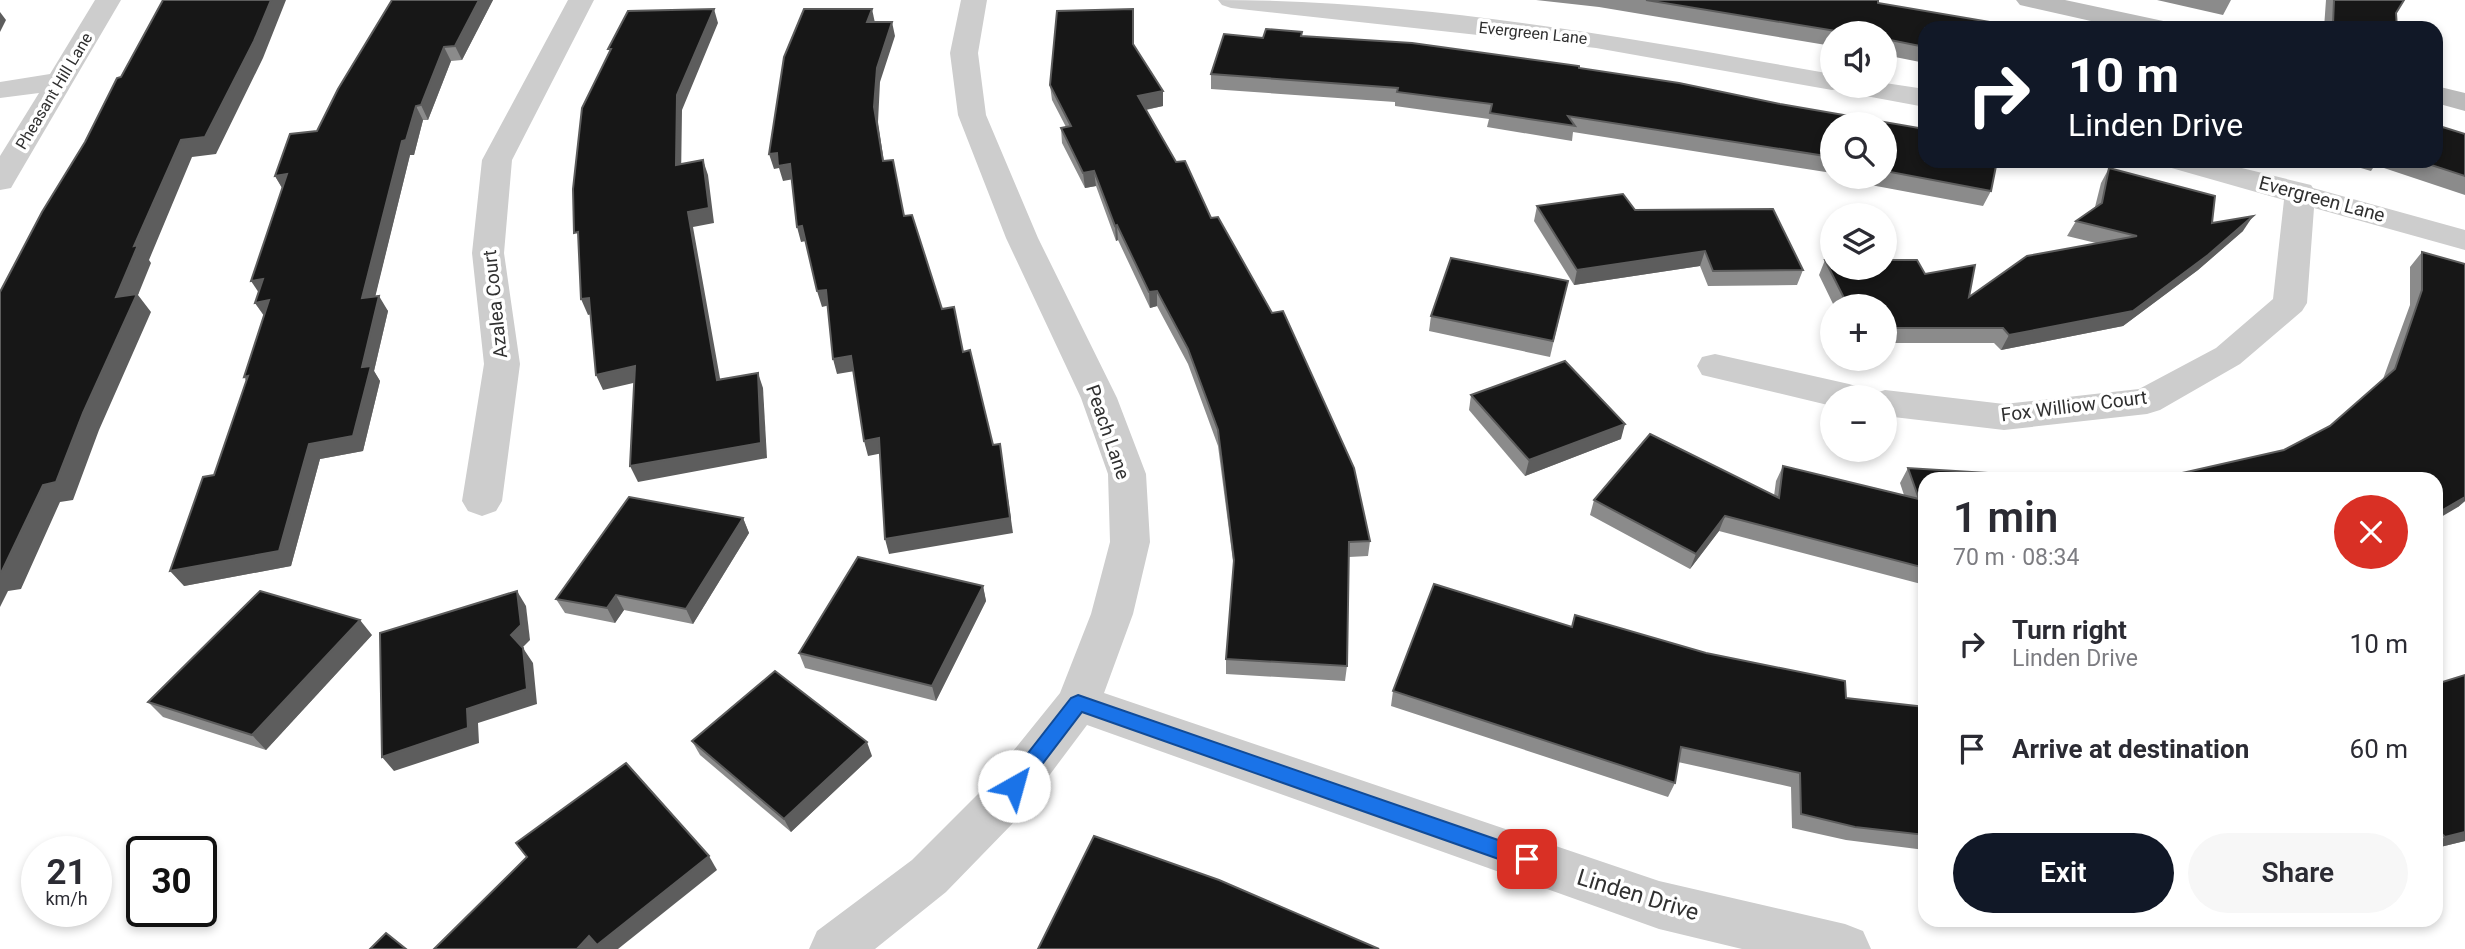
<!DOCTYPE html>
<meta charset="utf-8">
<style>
:root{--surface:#fff;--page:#f7f7f7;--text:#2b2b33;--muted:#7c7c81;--accent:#111827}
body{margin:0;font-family:Roboto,sans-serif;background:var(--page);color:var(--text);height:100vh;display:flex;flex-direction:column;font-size:26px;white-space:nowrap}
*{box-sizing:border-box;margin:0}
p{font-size:23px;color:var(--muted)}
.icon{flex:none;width:38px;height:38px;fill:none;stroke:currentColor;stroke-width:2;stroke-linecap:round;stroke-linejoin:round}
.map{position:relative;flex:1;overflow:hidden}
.panel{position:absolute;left:1918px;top:472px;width:525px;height:455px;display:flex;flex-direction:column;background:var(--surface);border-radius:21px;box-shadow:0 4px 10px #0003}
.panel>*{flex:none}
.guide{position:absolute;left:1918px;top:21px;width:525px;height:147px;border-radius:21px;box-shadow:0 4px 10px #0003;background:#111827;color:#fff;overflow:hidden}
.tools{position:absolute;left:1820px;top:21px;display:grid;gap:14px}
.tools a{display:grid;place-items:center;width:77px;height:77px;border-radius:50%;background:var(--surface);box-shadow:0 4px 10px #0003;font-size:35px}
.speed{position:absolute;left:21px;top:836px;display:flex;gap:14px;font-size:35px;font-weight:700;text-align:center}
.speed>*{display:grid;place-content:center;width:91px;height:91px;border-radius:50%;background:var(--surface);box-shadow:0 4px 10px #0003;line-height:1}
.speed small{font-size:18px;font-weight:400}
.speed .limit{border:4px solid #111;border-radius:10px;background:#fff;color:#111}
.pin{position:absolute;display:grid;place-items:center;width:60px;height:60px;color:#fff;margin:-30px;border-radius:14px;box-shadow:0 4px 10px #0006}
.me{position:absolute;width:77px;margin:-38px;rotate:38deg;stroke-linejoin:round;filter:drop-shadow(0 0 5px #0008)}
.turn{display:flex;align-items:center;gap:24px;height:147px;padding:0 35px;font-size:32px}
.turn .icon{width:91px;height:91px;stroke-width:2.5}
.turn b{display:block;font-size:49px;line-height:60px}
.round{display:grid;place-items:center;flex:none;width:74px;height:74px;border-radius:37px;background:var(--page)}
.headline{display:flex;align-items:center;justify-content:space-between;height:119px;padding:0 35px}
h1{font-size:42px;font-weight:600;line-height:52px}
.cta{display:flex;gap:14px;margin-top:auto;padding:14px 35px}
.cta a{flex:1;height:80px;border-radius:42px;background:var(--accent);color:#fff;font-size:28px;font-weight:600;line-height:80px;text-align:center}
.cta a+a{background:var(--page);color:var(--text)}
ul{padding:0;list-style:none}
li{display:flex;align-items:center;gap:21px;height:105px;padding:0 35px}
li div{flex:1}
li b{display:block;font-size:26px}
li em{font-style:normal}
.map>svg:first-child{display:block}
</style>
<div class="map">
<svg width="2465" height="949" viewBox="0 0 2465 949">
<rect width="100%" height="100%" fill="#fff"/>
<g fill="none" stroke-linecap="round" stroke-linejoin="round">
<g fill="#cdcdcd" fill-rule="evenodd">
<polygon points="95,0 121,0 15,181 11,188 0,190 0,156 39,93 0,98 0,82 50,74"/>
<polygon points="568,0 594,0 512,160 504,253 520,364 502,501 496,511 482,516 468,511 462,501 484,364 472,253 482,160"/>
<polygon points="961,0 987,0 978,53 986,115 1038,238 1117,398 1146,474 1150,542 1133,614 1104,693 1659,881 1845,924 1863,931 1871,949 1742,949 1659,929 1087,725 1015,821 946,892 875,949 809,949 817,931 912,860 981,791 1060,693 1091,614 1110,542 1108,474 1081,398 1006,238 958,115 950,53"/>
<path d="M1218 0C1423 0 1630 38 1832 74V86H1885V83L1925 89V107L1855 94 1845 92 1842 88 1832 90 1596 48 1231 8 1222 5Z"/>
<polygon points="2164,161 2213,161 2311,185 2313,188 2465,230 2465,250 2314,208 2307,303 2302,311 2240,364 2160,410 2147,414 2004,430 1885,416 1885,397 1870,397 1872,394 1885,390 2004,404 2139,389 2216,348 2273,299 2284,200 2168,167"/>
<polygon points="1715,354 1849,384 1862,388 1867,397 1832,397 1832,406 1702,375 1697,366 1702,357"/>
</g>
<g fill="#bababa" fill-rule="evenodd">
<polygon points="2016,0 2065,0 2168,22 2172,28 2122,28 2020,5"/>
<polygon points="2436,86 2465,93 2465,111 2436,103"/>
</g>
</g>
<g fill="#8b8b8b">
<polygon points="392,0 493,0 462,60 451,61 428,120 423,120 414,155 410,155 375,296 388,311 374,371 380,381 363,451 320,459 291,566 184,586 214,475 246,381 244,377 264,316 255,303 259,292 282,188 275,176 317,131"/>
<polygon points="1536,0 1878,0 1878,3 1925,28 1925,63 1885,55 1885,33 1832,33 1832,46 1599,7"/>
<polygon points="2157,0 2231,0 2223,15"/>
<polygon points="2326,0 2404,0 2396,13 2397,28 2324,28"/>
<polygon points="1133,9 1134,45 1163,106 1146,110 1176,162 1211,218 1370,541 1368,556 1349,557 1347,666 1345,681 1226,674 1226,659 1234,569 1218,446 1188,364 1157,306 1150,308 1118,240 1116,241 1096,186 1085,188 1062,143 1061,128 1066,127 1052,100 1050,85"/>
<polygon points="1266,29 1302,32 1302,36 1412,43 1579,66 1579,68 1679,83 1780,104 1925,129 1925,161 1997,161 1991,191 1983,206 1860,183 1859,177 1885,177 1885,124 1832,124 1832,173 1573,132 1572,141 1487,127 1489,119 1395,106 1395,102 1211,89 1211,74 1224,34 1263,38"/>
<polygon points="2465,134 2465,195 2375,165 2371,171 2337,161 2436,161"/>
<polygon points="2109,168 2212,223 2243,231 2198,270 2123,326 2001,350 1994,343 1885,343 1885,306 1834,306 1819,275 1825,260 1925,274 1969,297 2096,243 2067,236 2076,221 2095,207 2101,183"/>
<polygon points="1537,206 1635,210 1803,270 1797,285 1708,286 1700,266 1574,285 1534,221"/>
<polygon points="2422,252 2465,264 2465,501 2458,507 2160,478 2284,450 2330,426 2383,379 2410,305 2410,267"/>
<polygon points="1568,281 1550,357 1429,331 1431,316"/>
<polygon points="1471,395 1621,439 1525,476 1469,410"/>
<polygon points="1783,466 1904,495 1900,483 1908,468 1925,480 1925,585 1719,531 1690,569 1590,515 1594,500 1774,496 1776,481"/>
<polygon points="743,518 749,533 693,624 624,610 615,623 565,613 556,599"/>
<polygon points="983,586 986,601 936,701 805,668 799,653"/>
<polygon points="1575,615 1846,698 1925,707 1925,850 1846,840 1792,828 1791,787 1678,762 1675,783 1668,797 1391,706 1393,691 1572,627"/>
<polygon points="372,635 266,750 163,717 148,702"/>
<polygon points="2465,675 2465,841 2436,848 2436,684"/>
<polygon points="692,741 872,756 791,832 700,755"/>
</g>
<g fill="#5d5d5d">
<polygon points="271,0 286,0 263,58 216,154 192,157 149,260 151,263 138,295 151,312 99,430 73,500 60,502 21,589 8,591 0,607 0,572 116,297 134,246 181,140"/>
<polygon points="479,0 493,0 462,60 455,46"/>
<polygon points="714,9 718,23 682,110 681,180 676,165 677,95"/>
<polygon points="872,9 875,23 867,22"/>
<polygon points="0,12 6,20 0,32"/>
<polygon points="892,22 895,36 880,82 878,122 886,176 874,107 877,68"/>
<polygon points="444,47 451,61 428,120 421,105"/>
<polygon points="1163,91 1163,106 1139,111 1138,96"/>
<polygon points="416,106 423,120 414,155 410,155 371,314 362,298 402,141"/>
<polygon points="777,153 790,164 794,179 783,181 779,168 774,169 769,154"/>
<polygon points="703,160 708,175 714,223 693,227 723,395 717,380 688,212"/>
<polygon points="1094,171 1096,186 1085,188 1083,173"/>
<polygon points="287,174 284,191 275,176"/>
<polygon points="2253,216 2243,231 2198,270 2123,326 2001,350 2009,335"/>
<polygon points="1117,225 1118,240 1116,241 1115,226"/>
<polygon points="802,226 806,241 801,242 797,227"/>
<polygon points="1705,251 1700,266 1574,285 1577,270"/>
<polygon points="263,279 261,296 251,281"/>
<polygon points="826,290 830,305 822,307 817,291"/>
<polygon points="1157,291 1157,306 1150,308 1149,292"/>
<polygon points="379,296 388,311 374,371 380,381 363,451 320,459 291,566 184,586 170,571 309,444 362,367"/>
<polygon points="589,298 596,313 588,315 581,299"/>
<polygon points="269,300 266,318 255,303"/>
<polygon points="851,356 855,371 837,374 833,359"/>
<polygon points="635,366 642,381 603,390 596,375"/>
<polygon points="758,373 763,388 767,458 638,482 630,466"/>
<polygon points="1625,424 1621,439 1525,476 1529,460"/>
<polygon points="879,438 883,453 868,456 864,441"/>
<polygon points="1000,444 1013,533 889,554 885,539"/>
<polygon points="2465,497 2465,501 2458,507 2436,520 2436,514"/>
<polygon points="1725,516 1719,531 1690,569 1696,554"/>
<polygon points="743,518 749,533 693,624 686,609"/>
<polygon points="983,586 986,601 936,701 932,686"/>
<polygon points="517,591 526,606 530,640 521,649 511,635"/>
<polygon points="616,595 624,610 615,623 607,608"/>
<polygon points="360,620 372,635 266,750 252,735"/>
<polygon points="523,648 533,663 537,704 478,723 479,743 394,771 382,757 467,709"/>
<polygon points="867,742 872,756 791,832 784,819"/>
<polygon points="2465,832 2465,841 2436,848 2436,844 2445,837"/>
<polygon points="709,856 717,870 618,949 577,949 589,936"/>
</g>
<g fill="#171717" stroke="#5d5d5d" stroke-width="2">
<polygon points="163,0 271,0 254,41 205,137 181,140 134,246 138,245 116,297 137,294 83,413 56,482 43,485 2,571 0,572 0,292 42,212 85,142 117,78 121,77"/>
<polygon points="392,0 479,0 455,46 444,47 421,105 416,106 406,140 402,141 362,298 379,296 362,367 371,366 353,436 309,444 279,551 170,571 203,477 214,475 248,376 244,377 269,300 255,303 263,279 251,281 287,174 275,176 290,134 317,131 338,89"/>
<polygon points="1646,0 1878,0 1878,3 2025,28 1925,28 1925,47 1885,39 1885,33 1848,33"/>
<polygon points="2334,0 2404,0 2396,13 2397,28 2353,28 2333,24"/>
<polygon points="714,9 677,95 676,165 703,160 709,208 688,212 717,380 758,373 761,443 630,466 635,366 596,375 589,298 581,299 578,232 574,233 573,189 582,108 611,49 608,49 628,11"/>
<polygon points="804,9 872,9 867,22 892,22 877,68 874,107 883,161 893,160 904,216 912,215 942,309 954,307 963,352 970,350 993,445 1000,444 1010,518 885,539 879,438 864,441 851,356 833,359 826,290 817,291 802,226 797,227 790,164 778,166 777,153 769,154 784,57"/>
<polygon points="1133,9 1133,44 1163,91 1138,96 1176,162 1185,161 1211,218 1218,217 1272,313 1283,311 1354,468 1370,541 1349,542 1347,666 1226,659 1234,560 1218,430 1188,349 1157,291 1149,292 1117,225 1115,226 1094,171 1083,173 1061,128 1071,126 1050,85 1057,11"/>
<polygon points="1266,29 1302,32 1301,36 1412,43 1579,66 1579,68 1679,83 1780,104 1925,129 1925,161 1997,161 1991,191 1885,171 1885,124 1832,124 1832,157 1568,116 1575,126 1490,113 1492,104 1397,92 1398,88 1211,74 1224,34 1263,38"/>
<polygon points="2436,125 2465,134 2465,176 2419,161 2436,161"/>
<polygon points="2109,168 2215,196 2212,223 2253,216 2208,255 2133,311 2009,335 2003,328 1885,328 1885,306 1848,306 1825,260 1832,260 1832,268 1885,268 1885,260 1917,260 1925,274 1975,265 1969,297 2027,256 2137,236 2076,221 2102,203"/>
<polygon points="1623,194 1635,210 1773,209 1803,270 1713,271 1705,251 1577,270 1537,206"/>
<polygon points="2422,252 2465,264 2465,497 2436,514 2436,480 2136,480 2160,478 2284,450 2330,426 2395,369 2422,290"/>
<polygon points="1451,258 1568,281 1553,341 1431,316"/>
<polygon points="1565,361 1625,424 1529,460 1471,395"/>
<polygon points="1650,434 1779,498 1783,466 1919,499 1908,468 2020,475 2022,480 1925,480 1925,568 1725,516 1696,554 1594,500"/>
<polygon points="629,497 743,518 686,609 616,595 607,608 556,599"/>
<polygon points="858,557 983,586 932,686 799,653"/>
<polygon points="1434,584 1572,627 1575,615 1706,653 1845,681 1846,698 1925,707 1925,835 1855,827 1801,814 1800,773 1681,747 1675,783 1393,691"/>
<polygon points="260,591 360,620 252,735 148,702"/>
<polygon points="517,591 521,625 511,635 523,648 527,689 467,709 468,728 382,757 380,633"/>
<polygon points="775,671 867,742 784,819 692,741"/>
<polygon points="2465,675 2465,832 2445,837 2436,828 2436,684"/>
<polygon points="626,763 709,856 597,945 589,936 577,949 434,949 527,857 516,843"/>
<polygon points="1094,836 1219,880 1379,949 1038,949"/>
<polygon points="386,933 406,949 370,949"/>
</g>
<polygon fill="#1a73e8" stroke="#114b97" stroke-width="2" points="1078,695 1527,850 1534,853 1537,859 1534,866 1527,869 1082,712 1021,792 1014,794 1007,792 1004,786 1007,780 1071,698"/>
<g text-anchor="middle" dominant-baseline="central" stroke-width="7" stroke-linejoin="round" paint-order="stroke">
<g font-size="16" fill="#303030" stroke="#fff">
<text transform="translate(1533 33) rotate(6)">Evergreen Lane</text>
<text transform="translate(54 91) rotate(-59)">Pheasant Hill Lane</text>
</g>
<g font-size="19" fill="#303030" stroke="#fff">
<text transform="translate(2322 199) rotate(15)">Evergreen Lane</text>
<text transform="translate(495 304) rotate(-96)">Azalea Court</text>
<text transform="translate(2074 406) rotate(-7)">Fox Williow Court</text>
<text transform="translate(1108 432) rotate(71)">Peach Lane</text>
</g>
<g font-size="23" fill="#303030" stroke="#fff">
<text transform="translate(1638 895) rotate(17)">Linden Drive</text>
</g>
</g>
</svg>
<div class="tools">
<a><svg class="icon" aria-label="sound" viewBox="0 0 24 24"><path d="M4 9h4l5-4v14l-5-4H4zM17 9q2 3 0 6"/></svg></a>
<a><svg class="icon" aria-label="search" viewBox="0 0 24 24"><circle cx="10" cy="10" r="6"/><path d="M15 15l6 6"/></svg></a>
<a><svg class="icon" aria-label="layers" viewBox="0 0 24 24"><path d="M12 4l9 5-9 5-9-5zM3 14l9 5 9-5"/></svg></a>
<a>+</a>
<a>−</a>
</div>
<div class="speed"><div>21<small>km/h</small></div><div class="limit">30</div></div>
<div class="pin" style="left:1527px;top:859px;background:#d93025"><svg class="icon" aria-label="arrive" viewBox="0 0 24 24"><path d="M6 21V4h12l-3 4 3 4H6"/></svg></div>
<svg class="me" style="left:1014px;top:786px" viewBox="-20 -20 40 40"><circle r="19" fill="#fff"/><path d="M0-13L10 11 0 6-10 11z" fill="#1a73e8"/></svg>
<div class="guide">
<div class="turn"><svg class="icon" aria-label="right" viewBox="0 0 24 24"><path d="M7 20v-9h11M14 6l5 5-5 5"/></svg><div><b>10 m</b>Linden Drive</div></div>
</div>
<section class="panel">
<div class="headline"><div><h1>1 min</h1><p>70 m · 08:34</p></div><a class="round" style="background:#d93025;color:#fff"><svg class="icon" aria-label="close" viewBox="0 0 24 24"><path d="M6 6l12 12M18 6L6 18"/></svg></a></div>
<ul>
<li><svg class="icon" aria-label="right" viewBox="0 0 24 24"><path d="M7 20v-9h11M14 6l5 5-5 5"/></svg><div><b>Turn right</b><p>Linden Drive</p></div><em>10 m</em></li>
<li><svg class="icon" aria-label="arrive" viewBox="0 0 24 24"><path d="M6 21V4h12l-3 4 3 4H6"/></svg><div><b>Arrive at destination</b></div><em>60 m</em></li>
</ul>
<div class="cta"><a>Exit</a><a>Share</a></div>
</section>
</div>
